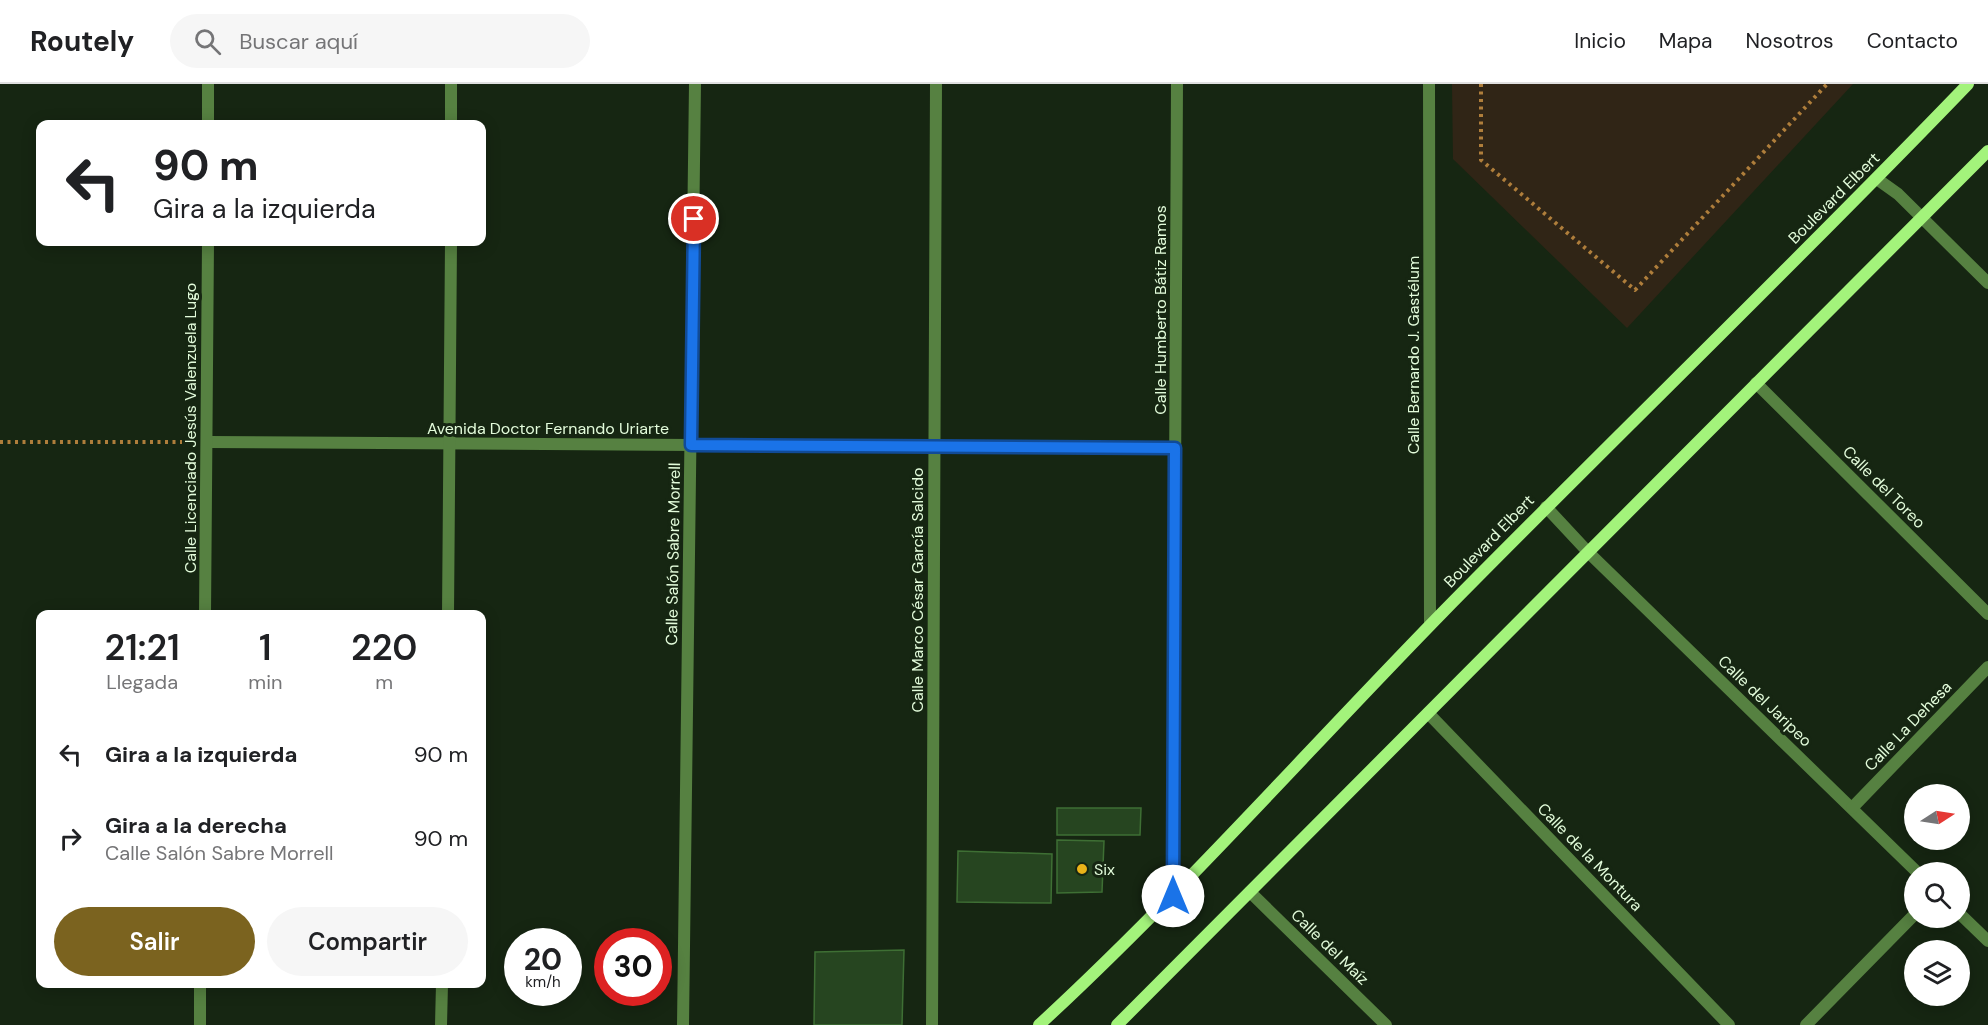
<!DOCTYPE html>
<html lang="es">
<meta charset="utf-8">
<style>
:root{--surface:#fff;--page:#f6f6f6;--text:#202124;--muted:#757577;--line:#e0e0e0;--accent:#7b631f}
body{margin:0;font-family:"DM Sans",sans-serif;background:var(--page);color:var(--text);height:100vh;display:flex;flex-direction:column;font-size:22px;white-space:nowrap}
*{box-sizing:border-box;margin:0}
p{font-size:20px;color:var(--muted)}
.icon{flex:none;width:33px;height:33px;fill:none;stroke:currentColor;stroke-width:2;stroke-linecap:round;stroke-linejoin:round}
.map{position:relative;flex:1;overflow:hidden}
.sheet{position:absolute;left:36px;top:526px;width:450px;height:378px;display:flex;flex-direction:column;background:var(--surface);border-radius:12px;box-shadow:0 3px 15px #0003}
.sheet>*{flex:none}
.top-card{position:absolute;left:36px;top:36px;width:450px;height:126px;border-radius:12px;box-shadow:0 3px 15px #0003;background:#fff;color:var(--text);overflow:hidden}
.needle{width:39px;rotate:78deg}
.fabs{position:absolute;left:1904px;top:700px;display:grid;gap:12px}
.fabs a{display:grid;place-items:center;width:66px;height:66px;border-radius:50%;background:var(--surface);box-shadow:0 3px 15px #0003;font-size:30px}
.speed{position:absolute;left:504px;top:844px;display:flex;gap:12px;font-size:30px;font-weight:700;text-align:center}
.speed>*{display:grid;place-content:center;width:78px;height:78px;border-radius:50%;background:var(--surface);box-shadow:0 3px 15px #0003;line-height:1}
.speed small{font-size:15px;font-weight:400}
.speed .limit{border:9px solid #d22;background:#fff;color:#111}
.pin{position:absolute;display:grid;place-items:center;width:51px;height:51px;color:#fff;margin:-26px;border:3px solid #fff;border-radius:50%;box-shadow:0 2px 6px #0007}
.me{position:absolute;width:66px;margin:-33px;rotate:0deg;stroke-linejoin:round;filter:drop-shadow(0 0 4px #0008)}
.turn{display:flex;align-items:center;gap:21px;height:126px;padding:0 18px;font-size:27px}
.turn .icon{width:78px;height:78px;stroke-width:2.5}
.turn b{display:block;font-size:42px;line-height:51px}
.eta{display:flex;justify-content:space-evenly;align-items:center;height:102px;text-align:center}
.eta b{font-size:36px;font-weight:600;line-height:42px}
.button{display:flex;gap:12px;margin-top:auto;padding:12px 18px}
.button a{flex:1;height:69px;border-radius:36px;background:var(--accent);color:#fff;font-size:24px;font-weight:600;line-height:69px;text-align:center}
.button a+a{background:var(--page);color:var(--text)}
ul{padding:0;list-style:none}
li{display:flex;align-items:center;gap:18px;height:84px;padding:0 18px}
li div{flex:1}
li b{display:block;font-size:22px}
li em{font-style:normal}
header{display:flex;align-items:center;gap:36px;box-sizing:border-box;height:84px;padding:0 30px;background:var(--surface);border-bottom:2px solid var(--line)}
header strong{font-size:28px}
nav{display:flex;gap:33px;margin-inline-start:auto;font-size:21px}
.search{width:420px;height:54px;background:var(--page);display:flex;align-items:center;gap:15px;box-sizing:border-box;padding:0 21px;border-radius:33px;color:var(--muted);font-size:22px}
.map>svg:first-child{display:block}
</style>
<header>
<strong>Routely</strong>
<div class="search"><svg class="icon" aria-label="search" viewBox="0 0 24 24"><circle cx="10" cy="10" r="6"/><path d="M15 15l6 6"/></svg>Buscar aquí</div>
<nav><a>Inicio</a><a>Mapa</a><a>Nosotros</a><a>Contacto</a></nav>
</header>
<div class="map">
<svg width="1988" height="941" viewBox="0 0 1988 941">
<rect width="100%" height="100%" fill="#162612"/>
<polygon fill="#302516" points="1452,0 1853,0 1627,244 1453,75"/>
<g fill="#264520" stroke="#3e6f34" stroke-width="1.5">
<polygon points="1057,724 1141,724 1140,751 1057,751"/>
<polygon points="1057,756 1104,757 1102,808 1057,809"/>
<polygon points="958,767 1052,770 1051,819 957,818"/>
<polygon points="904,866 902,941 814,941 815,868"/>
</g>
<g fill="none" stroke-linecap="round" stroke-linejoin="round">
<g stroke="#af7e3b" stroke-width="4" stroke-dasharray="3 4.5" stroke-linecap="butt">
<polyline points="1481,0 1481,76 1635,206 1827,0"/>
<polyline points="0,358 182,358"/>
</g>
<g stroke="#568141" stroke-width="12">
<polyline points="208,0 208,40"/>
<polyline points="1429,0 1430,541"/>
<polyline points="451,40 451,0"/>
<polyline points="1877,95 1898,110 1988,199"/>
<polyline points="1756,299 1988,530"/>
<polyline points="208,358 1175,364"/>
<polyline points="1546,423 1588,468 1918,789"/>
<polyline points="205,531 208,158"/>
<polyline points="448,531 451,158"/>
<polyline points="1428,629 1729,941"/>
<polyline points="1852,724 1988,583"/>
<polyline points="1250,808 1386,941"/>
<polyline points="1173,812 1177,0"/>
<polyline points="1959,829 1988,857"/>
<polyline points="200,941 200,900"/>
<polyline points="441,941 442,900"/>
<polyline points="683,941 695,0"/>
<polyline points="932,941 936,0"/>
<polyline points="1806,941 1914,831"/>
</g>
<g stroke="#a3f37b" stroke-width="12">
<path d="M1039 941C1181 810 1308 666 1443 528 1617 351 1796 179 1968 0"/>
<polyline points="1117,941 1988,67"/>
</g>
</g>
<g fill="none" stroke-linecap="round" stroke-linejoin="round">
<defs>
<polyline id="route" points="694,135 691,361 1175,364 1173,812"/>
</defs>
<use href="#route" stroke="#114b97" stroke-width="15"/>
<use href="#route" stroke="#1a73e8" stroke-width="10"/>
</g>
<circle fill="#eab319" stroke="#162612" stroke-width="2" cx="1082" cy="785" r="6"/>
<g text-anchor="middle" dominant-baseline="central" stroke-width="6" stroke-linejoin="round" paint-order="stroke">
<g font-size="16" fill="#e3fcdb" stroke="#162612">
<text transform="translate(1834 114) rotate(-45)">Boulevard Elbert</text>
<text transform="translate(1160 226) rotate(-90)">Calle Humberto Bátiz Ramos</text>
<text transform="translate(1413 271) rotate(-90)">Calle Bernardo J. Gastélum</text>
<text transform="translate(190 344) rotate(-90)">Calle Licenciado Jesús Valenzuela Lugo</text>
<text x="548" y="344">Avenida Doctor Fernando Uriarte</text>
<text transform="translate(1884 403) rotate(45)">Calle del Toreo</text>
<text transform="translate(1489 457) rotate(-46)">Boulevard Elbert</text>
<text transform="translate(673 470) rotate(-89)">Calle Salón Sabre Morrell</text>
<text transform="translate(917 506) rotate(-90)">Calle Marco César García Salcido</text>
<text transform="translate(1765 617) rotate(44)">Calle del Jaripeo</text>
<text transform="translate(1908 642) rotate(-46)">Calle La Dehesa</text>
<text transform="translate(1590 773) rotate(46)">Calle de la Montura</text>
<text transform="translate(1330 863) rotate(44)">Calle del Maíz</text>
</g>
<g font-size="16" fill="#e3fcdb" stroke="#162612" text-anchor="start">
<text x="1094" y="785">Six</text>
</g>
</g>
</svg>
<div class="fabs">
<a><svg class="needle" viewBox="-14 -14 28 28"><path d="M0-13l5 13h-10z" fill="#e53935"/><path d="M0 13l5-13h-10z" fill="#757577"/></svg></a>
<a><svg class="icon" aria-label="search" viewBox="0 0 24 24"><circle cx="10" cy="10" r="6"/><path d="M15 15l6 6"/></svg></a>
<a><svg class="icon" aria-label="layers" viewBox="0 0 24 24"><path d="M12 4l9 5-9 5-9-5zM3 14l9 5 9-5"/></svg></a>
</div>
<div class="speed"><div>20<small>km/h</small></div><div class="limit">30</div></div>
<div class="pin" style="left:694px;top:135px;background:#d93025"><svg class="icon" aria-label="arrive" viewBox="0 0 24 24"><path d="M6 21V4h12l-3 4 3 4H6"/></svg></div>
<svg class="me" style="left:1173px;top:812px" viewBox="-20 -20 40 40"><circle r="19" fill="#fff"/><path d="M0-13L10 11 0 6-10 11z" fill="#1a73e8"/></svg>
<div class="top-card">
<div class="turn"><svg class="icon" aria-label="left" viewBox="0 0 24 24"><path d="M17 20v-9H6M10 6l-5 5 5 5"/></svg><div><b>90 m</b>Gira a la izquierda</div></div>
</div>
<section class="sheet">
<div class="eta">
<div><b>21:21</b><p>Llegada</p></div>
<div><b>1</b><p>min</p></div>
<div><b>220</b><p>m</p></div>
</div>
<ul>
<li><svg class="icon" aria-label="left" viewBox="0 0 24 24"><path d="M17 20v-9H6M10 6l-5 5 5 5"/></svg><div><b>Gira a la izquierda</b></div><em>90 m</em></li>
<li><svg class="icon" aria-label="right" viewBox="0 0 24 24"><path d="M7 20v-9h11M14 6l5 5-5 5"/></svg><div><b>Gira a la derecha</b><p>Calle Salón Sabre Morrell</p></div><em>90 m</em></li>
</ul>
<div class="button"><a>Salir</a><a>Compartir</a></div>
</section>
</div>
